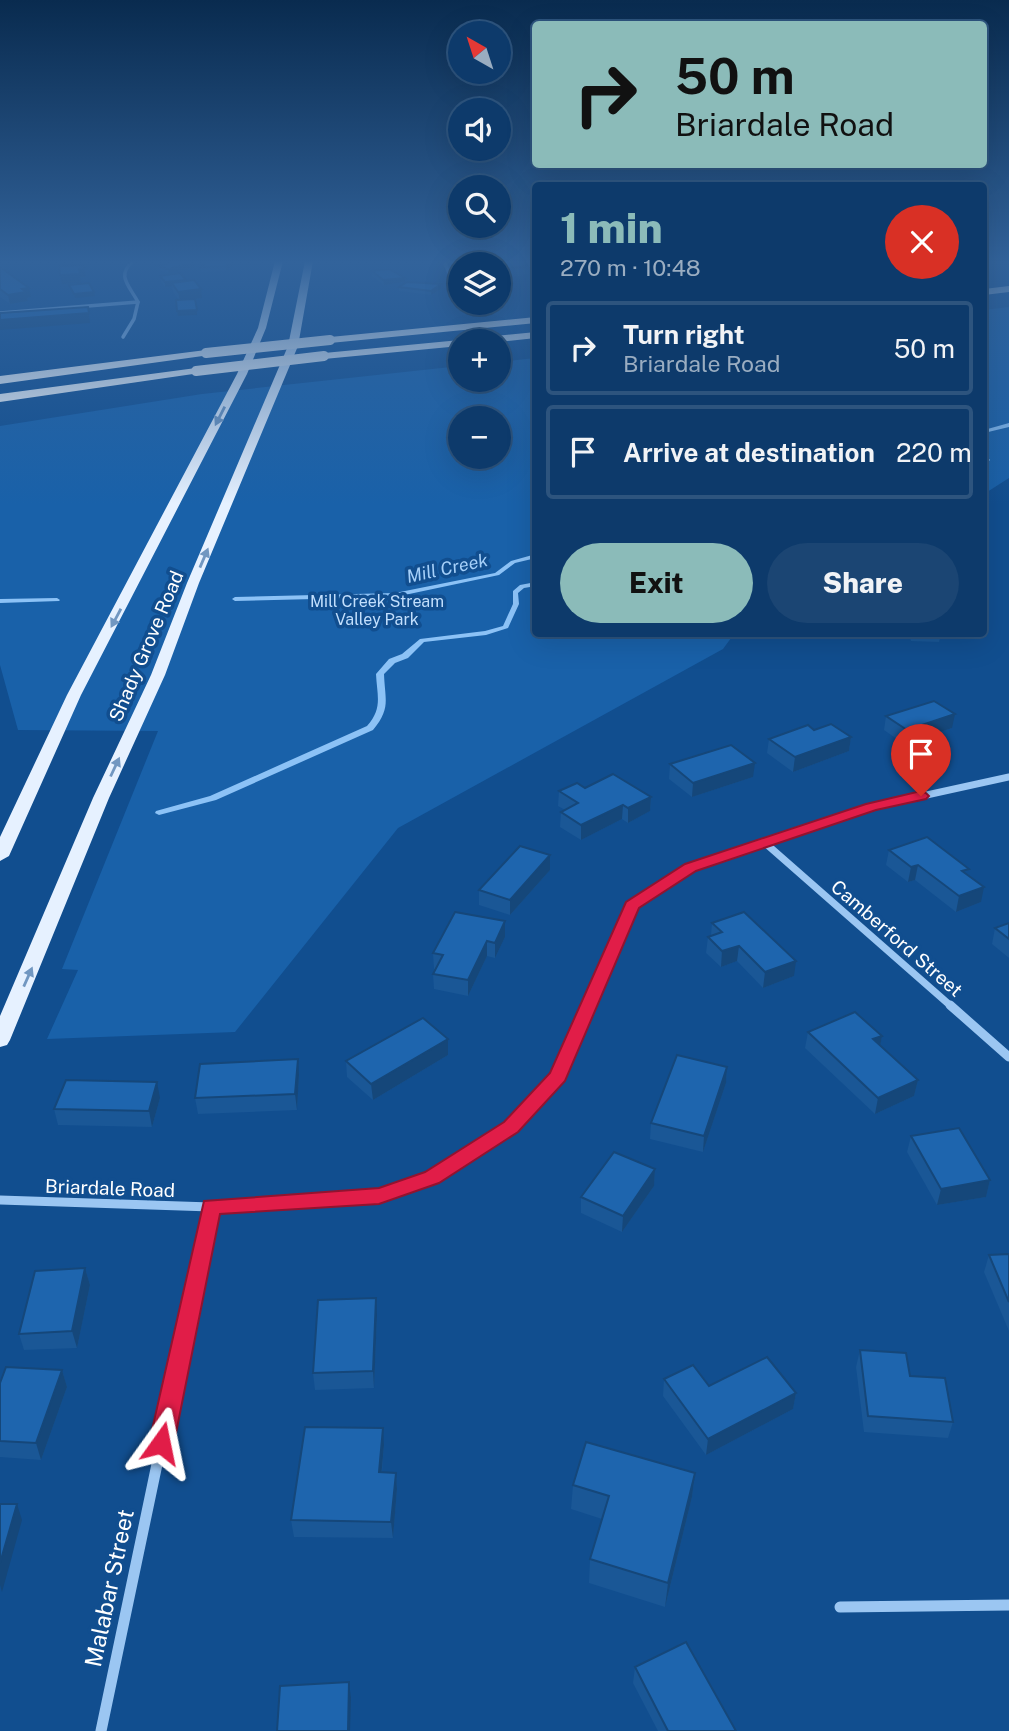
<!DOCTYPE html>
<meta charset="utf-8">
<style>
:root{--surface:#0d3a6b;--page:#1b4573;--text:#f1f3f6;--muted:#9aadc1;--line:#2d547e;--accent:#8bbbb9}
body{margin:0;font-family:"Public Sans",sans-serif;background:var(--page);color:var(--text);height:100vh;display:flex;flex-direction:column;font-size:26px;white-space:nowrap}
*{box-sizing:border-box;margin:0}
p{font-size:23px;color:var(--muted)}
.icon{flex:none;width:38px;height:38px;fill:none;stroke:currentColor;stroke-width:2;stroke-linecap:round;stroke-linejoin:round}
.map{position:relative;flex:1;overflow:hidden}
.panel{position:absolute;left:532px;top:182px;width:455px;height:455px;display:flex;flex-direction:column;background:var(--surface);border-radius:7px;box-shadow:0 7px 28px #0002,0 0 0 2px var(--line)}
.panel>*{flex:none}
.banner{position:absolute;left:532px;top:21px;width:455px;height:147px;border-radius:7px;box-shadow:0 7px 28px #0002,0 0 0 2px var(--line);background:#8bbbb9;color:#111;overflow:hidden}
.needle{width:46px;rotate:321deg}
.controls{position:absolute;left:448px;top:21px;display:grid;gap:14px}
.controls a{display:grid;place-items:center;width:63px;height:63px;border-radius:50%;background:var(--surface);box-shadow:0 7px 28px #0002,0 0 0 2px var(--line);font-size:35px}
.pin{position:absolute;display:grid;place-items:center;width:60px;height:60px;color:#fff;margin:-72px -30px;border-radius:50% 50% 50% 0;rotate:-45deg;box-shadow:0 0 7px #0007}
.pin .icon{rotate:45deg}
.me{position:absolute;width:77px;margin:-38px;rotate:12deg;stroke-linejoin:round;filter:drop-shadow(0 0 5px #0008)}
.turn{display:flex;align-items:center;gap:24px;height:147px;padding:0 28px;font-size:32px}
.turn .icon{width:91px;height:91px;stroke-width:2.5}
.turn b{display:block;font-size:49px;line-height:60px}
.round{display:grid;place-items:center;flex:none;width:74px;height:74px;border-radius:37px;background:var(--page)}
.headline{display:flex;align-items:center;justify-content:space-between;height:119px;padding:0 28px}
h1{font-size:42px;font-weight:800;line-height:52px;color:var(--accent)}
.primary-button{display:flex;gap:14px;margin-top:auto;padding:14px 28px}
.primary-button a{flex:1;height:80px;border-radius:42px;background:var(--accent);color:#111;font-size:28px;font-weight:800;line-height:80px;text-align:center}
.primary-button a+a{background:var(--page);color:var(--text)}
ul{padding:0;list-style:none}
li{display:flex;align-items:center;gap:21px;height:94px;margin:0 14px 10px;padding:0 14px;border:4px solid var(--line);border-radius:7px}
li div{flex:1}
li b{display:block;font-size:26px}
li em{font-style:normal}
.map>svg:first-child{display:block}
</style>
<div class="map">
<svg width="1009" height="1731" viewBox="0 0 1009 1731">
<rect width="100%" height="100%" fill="#114e8f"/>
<g fill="#1961a9" fill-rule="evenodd">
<polygon points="1009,307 1009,478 984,494 984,310"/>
<path d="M535 358 536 634H734L723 649 398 828 235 1032 47 1039 78 970 62 969 158 731 18 730 0 665V426L202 394 460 366V380H499V362ZM460 418H499V457H460Z"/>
</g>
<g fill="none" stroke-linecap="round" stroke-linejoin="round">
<g fill="#8cc2f6" fill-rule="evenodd">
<polygon points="1009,423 1009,427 984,433 984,430"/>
<polygon points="984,454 990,460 984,465"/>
<polygon points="536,554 536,558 515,563 499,575 395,597 235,601 232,599 235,597 395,593 495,573 511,561"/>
<path d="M536 582V586L524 588 518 593 519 604 508 628 486 635 424 642 408 658 395 663 384 674C385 700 391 708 373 730L216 800 159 815 155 813 156 811 210 796 367 726C383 708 377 696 376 674L389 659 402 654 420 639 485 631 503 626 513 604V591L520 585Z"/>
<polygon points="57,598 60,600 59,601 0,603 0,599"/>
</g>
<g stroke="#9bc6f2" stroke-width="3.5">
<polyline points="444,261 449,273"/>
<polyline points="0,313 138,302"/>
<path d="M123 337 134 319 138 302C129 285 116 276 133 261"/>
</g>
<g stroke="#9bc6f2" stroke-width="7">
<polyline points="764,842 952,1007"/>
<polyline points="588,1007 632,905 690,867 872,807 1009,777"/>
</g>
<g stroke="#9bc6f2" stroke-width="9">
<polyline points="950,1005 1009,1057"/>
<polyline points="0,1200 211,1207 379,1196 432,1178 511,1127 558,1076 589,1005"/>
<polyline points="186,1328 211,1207"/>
</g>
<g stroke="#9bc6f2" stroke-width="11">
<polyline points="840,1607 1009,1605"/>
<polyline points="101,1731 186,1326"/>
</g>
<g fill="#e6f1ff" fill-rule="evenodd">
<polygon points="275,261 283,261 266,328 247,374 81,695 9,856 0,861 0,837 67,695 237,374 258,328"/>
<polygon points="305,261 313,261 298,346 199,583 165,675 109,798 10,1040 7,1045 0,1047 0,1016 93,798 151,675 187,583 288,346"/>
</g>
<g fill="#fff" fill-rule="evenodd">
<polygon points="1009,286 1009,292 984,295 984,289"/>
<polygon points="536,317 536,323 330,343 325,340 330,337"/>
<polygon points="536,332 536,338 499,342 471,341 476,338"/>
<polygon points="460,340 464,341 460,341 460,346 324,359 318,356 324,353"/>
<polygon points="206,350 212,353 210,355 0,384 0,376"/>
<polygon points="196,368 202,371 200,373 0,402 0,394"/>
</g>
<g stroke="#fff" stroke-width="10">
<polyline points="206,353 330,340"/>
<polyline points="196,371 324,356"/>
</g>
</g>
<g fill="#1a5796">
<polygon points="17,261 50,261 48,263"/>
<polygon points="66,261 92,261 84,267 86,277 80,277 81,283 62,284 65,266 64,262"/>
<polygon points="232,261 233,265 226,271 201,272 201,267"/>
<polygon points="478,261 525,261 528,265 528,274 523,274 523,276 502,277 499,272 499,264 496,264 496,263 480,264"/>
<polygon points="195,262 195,267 169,273 158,270 158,266"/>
<polygon points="0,267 31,297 27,298 28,301 10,304 0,297"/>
<polygon points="372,271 405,278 405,282 384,285 372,276"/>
<polygon points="160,276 186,280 202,298 191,300 197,315 178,316 179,300 173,292 172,286 165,287 161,281"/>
<polygon points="452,282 460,282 460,293 453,287"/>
<polygon points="441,284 441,289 431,295 399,291 399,287"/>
<polygon points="888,634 941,634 939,642 911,641 909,634"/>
<polygon points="886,716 952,728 904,744 884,730"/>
<polygon points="814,730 851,737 849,751 793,772 767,753 769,739"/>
<polygon points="670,764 753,777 692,797 669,779"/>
<polygon points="585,788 651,797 650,811 628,823 622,819 581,840 560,827 561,812 565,810 558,806 559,791"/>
<polygon points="889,850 968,875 981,902 956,912 915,880 908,882 886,865"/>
<polygon points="550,870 510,915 479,905 479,890"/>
<polygon points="712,923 794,976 763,988 737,961 721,967 706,953 708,937 711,936"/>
<polygon points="1009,923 1009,958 992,944 995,928"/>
<polygon points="505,937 495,958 487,956 468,996 434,989 433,974 436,969 434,969 433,953"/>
<polygon points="808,1032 882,1036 880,1046 918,1080 914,1096 875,1114 805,1048"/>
<polygon points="448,1039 448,1055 373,1100 347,1077 346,1061"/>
<polygon points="727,1067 726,1083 703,1152 650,1139 651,1123"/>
<polygon points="299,1075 297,1110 198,1114 195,1098"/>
<polygon points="160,1098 152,1127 58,1125 54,1109"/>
<polygon points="911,1136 990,1180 986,1197 937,1205 907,1152"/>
<polygon points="655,1169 654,1186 622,1232 581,1213 581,1197"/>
<polygon points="1009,1254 1009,1331 984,1272 989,1255"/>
<polygon points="85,1268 90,1285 77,1348 24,1350 19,1334"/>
<polygon points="377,1315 374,1388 315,1390 313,1373"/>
<polygon points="860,1350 953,1422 948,1438 864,1432 856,1367"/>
<polygon points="62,1370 67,1387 41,1460 0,1457 0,1383"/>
<polygon points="664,1379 709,1386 796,1393 793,1409 706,1455 663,1396"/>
<polygon points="384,1445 382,1472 396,1473 397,1489 393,1538 294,1537 291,1520"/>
<polygon points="695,1473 692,1497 665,1607 589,1583 590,1559 602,1519 571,1509 573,1485"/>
<polygon points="635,1667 736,1731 658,1731 633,1683"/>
</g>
<g fill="#15477a">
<polygon points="86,261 92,261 84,268 84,263"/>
<polygon points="232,261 233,265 226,271 226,266"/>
<polygon points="480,261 496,261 496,263 480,264"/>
<polygon points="195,262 195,267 169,273 168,269"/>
<polygon points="84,268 86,277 80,277 81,283 62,284 60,275 79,269"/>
<polygon points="405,278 405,282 384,285 383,280"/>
<polygon points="186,280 186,285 172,283 172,286 165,287 165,282"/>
<polygon points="441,284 441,289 431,295 431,291"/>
<polygon points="29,288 31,297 27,298 28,301 10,304 8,295 22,289"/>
<polygon points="201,289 202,298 180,301 178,292"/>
<polygon points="94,292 95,296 75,298 74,294"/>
<polygon points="197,310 197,315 178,316 177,311"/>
<polygon points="89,313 90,323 0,330 0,320"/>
<polygon points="989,568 986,581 984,581 984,569"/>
<polygon points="955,714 952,728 904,744 907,730"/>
<polygon points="851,737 849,751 793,772 795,757"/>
<polygon points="755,763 753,777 692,797 693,783"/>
<polygon points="651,797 650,811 628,823 628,808"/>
<polygon points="623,805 622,819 581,840 581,825"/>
<polygon points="550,855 550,870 510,915 510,900"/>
<polygon points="918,865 915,880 908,882 911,867"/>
<polygon points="984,887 981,902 956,912 959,896"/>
<polygon points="505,921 505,937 495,958 495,943"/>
<polygon points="487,941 487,956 468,996 468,980"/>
<polygon points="739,946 737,961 721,967 722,951"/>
<polygon points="796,961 794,976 763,988 765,972"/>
<polygon points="882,1036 879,1052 873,1039"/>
<polygon points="448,1039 448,1055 373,1100 371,1084"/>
<polygon points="298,1059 299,1075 297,1110 295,1094"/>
<polygon points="727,1067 726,1083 703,1152 704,1136"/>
<polygon points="918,1080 914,1096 875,1114 878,1098"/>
<polygon points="157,1082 160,1098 152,1127 149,1111"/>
<polygon points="655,1169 654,1186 622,1232 623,1216"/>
<polygon points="990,1180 986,1197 937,1205 941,1189"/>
<polygon points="85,1268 90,1285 77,1348 72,1331"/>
<polygon points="376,1298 377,1315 374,1388 373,1371"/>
<polygon points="62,1370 67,1387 41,1460 36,1443"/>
<polygon points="796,1393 793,1409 706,1455 708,1439"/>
<polygon points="383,1428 384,1445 380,1489 379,1472"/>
<polygon points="396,1473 397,1489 393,1538 391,1522"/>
<polygon points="695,1473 692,1497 665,1607 668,1583"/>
<polygon points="17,1504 22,1520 2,1592 0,1585 0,1563"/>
<polygon points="349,1682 351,1698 350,1731 348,1731"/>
</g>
<g fill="#1e65ae" stroke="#15477a" stroke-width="2">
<polygon points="66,261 86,261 84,263 64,262"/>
<polygon points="175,261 192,261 195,262 168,269 158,266"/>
<polygon points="208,261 232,261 226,266 201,267"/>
<polygon points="497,261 525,261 528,265 522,266 523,267 502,268"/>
<polygon points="83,265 84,268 79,269 80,274 60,275 59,266"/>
<polygon points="0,267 29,288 22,289 26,292 8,295 0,289"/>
<polygon points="389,269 405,278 383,280 372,271"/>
<polygon points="180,273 186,280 165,282 160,276"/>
<polygon points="194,280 201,289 178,292 172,283"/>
<polygon points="407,282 441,284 431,291 399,287"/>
<polygon points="452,282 460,282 460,288"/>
<polygon points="89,283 94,292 74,294 69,285"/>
<polygon points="195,299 197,310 177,311 176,300"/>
<polygon points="88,307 89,313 0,320 0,313"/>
<polygon points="934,701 955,714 907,730 886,716"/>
<polygon points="831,724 851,737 795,757 769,739 808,725 814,730"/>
<polygon points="731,745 755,763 693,783 670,764"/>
<polygon points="613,774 651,797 628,808 623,805 581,825 561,812 578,803 559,791 577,783 585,788"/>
<polygon points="927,837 969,869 962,871 984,887 959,896 918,865 911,867 889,850"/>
<polygon points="520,846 550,855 510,900 479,890"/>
<polygon points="455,912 505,921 495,943 487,941 468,980 433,974 443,955 433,953"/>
<polygon points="744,912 796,961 765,972 739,946 722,951 708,937 722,932 712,923"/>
<polygon points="1009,923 1009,939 995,928"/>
<polygon points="855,1012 882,1036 873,1039 918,1080 878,1098 808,1032"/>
<polygon points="423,1018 448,1039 371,1084 346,1061"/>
<polygon points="677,1055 727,1067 704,1136 651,1123"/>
<polygon points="298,1059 295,1094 195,1098 200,1064"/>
<polygon points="66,1080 157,1082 149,1111 54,1109"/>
<polygon points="959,1128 990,1180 941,1189 911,1136"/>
<polygon points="614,1152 655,1169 623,1216 581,1197"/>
<polygon points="1009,1254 1009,1302 989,1255"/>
<polygon points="85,1268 72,1331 19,1334 35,1271"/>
<polygon points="376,1298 373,1371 313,1373 318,1300"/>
<polygon points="860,1350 906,1353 910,1376 945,1378 953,1422 868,1416"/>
<polygon points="767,1357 796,1393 708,1439 664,1379 693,1365 709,1386"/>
<polygon points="6,1367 62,1370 36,1443 0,1441 0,1383"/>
<polygon points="305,1427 383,1428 379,1472 396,1473 391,1522 291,1520"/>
<polygon points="586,1442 695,1473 668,1583 590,1559 609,1496 573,1485"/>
<polygon points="0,1504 17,1504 0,1563"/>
<polygon points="686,1642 736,1731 668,1731 635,1667"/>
<polygon points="349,1682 348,1731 277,1731 280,1686"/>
</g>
<defs><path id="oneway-solid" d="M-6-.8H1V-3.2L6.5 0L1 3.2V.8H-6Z" transform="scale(1.75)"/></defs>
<g fill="#7197c1">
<use href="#oneway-solid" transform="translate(220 416) rotate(117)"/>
<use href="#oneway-solid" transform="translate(204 558) rotate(-67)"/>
<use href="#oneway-solid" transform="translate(116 618) rotate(118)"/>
<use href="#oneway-solid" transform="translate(115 767) rotate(-65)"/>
<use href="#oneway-solid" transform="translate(28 977) rotate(-66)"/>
</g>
<linearGradient id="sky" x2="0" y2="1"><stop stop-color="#092b4f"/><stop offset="0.52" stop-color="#32639b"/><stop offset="1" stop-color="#32639b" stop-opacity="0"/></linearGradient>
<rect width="1009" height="504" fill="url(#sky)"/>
<polygon fill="#e11d48" stroke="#92132f" stroke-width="2" points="921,791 926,793 929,796 926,799 876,810 696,871 639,908 565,1081 518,1132 439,1183 379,1204 220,1214 174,1443 170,1450 161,1453 153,1450 149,1443 204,1201 379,1188 425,1172 504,1122 550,1073 626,902 685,864 866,804"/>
<g text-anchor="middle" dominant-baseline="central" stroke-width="7" stroke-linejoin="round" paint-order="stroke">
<g font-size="16" fill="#c2dffd" stroke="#114e8f">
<text x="377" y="601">Mill Creek Stream<tspan x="377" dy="18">Valley Park</tspan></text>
</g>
<g font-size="18" font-style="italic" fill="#a6d0f9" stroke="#114e8f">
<text transform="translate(447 568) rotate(-12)">Mill Creek</text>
</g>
<g font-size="19" fill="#fff" stroke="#114e8f">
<text transform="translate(146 646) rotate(-67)">Shady Grove Road</text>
<text transform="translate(897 938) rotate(41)">Camberford Street</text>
<text transform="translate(110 1188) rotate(2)">Briardale Road</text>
</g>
<g font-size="23" fill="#fff" stroke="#114e8f">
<text transform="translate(109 1588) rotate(-78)">Malabar Street</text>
</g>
</g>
</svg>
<div class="controls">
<a><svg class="needle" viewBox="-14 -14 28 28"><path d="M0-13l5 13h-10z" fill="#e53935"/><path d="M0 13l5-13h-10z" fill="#9aadc1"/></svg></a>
<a><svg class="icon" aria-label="sound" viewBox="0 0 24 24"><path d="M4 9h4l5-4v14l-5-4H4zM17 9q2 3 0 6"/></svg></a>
<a><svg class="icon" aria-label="search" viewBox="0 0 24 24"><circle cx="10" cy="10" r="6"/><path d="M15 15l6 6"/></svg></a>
<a><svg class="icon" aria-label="layers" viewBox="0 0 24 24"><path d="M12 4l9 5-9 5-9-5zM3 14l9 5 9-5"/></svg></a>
<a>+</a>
<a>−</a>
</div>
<div class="pin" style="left:921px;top:796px;background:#d93025"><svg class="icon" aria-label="arrive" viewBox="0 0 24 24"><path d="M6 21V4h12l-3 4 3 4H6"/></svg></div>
<svg class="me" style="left:161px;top:1443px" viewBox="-20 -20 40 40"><path d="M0-17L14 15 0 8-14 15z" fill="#e11d48" stroke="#fff" stroke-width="4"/></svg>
<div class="banner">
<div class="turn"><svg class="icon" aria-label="right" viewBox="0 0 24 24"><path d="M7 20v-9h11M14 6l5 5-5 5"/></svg><div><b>50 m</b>Briardale Road</div></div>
</div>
<section class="panel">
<div class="headline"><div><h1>1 min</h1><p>270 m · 10:48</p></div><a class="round" style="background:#d93025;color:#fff"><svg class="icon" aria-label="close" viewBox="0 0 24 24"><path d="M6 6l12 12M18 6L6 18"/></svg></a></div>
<ul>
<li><svg class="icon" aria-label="right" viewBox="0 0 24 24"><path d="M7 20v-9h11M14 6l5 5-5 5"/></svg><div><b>Turn right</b><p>Briardale Road</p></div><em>50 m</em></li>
<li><svg class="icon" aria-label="arrive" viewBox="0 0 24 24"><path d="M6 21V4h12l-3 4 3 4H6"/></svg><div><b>Arrive at destination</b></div><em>220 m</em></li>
</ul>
<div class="primary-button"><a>Exit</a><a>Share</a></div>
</section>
</div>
